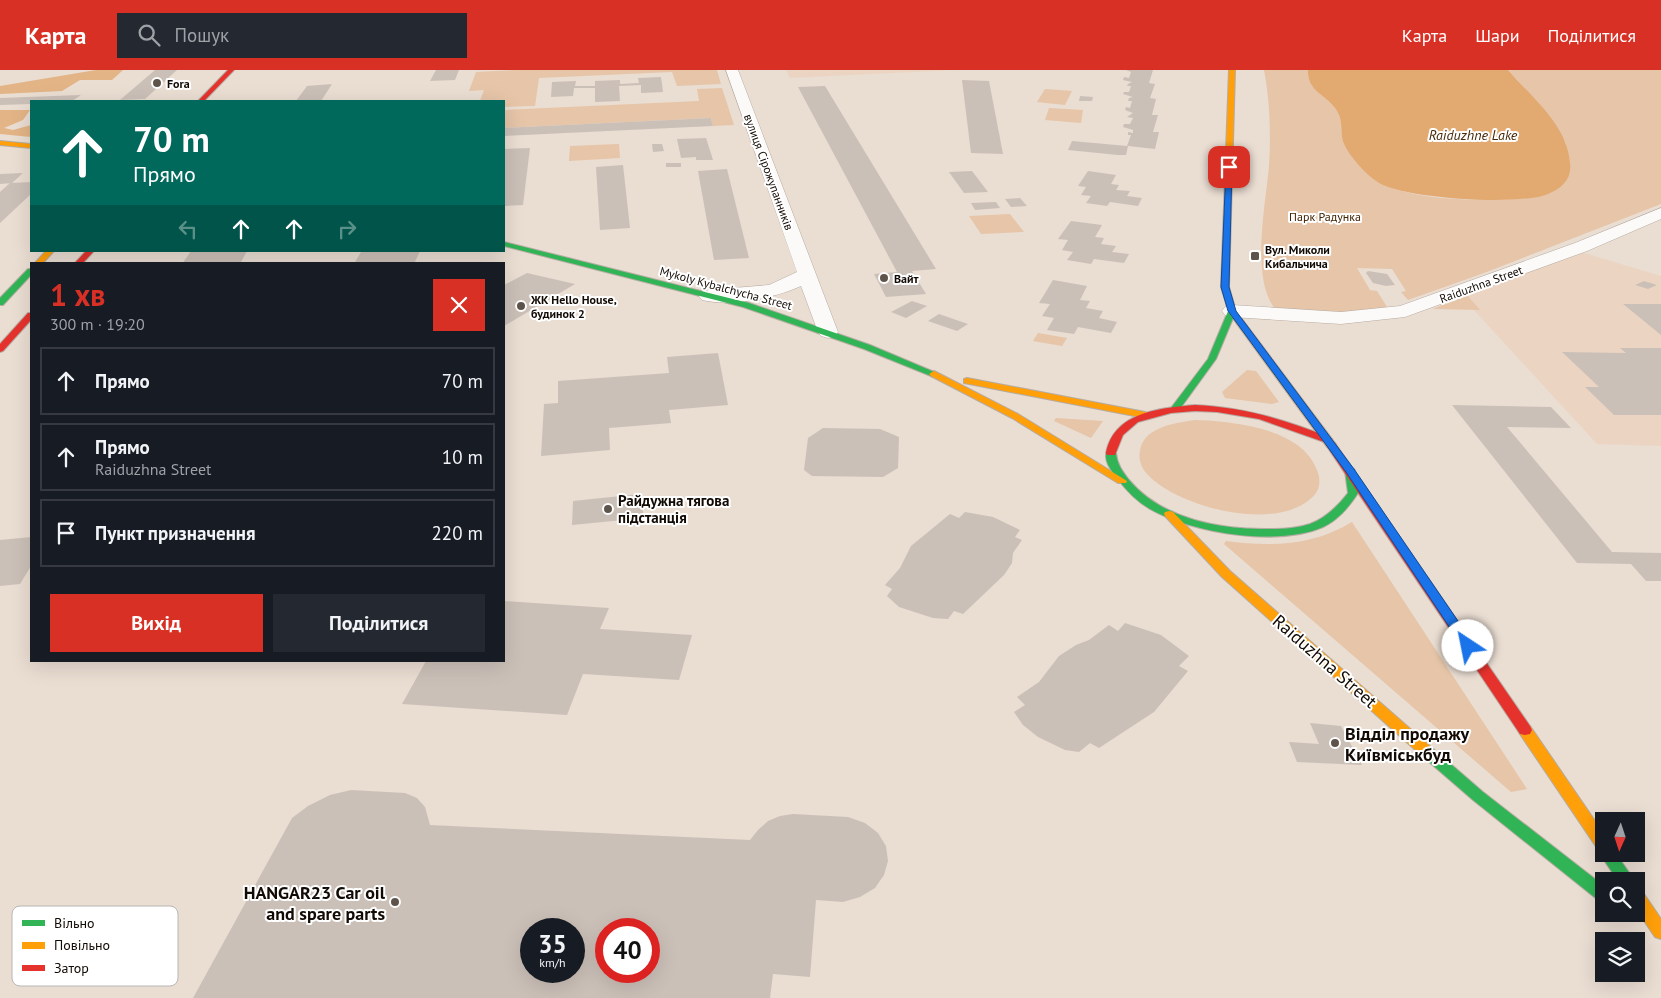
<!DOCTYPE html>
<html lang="uk">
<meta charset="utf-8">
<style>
:root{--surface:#171b24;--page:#242831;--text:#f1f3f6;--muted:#9ea1a6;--line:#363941;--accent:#d93025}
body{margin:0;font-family:"PT Sans",sans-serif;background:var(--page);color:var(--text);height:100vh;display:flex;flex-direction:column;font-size:19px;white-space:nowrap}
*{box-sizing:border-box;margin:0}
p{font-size:16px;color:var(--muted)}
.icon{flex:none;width:28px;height:28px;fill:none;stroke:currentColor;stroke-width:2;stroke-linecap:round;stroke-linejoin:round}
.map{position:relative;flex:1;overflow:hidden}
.panel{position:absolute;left:30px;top:192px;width:475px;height:400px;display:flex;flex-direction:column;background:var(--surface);border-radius:0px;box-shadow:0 5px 20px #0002}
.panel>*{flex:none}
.guide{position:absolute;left:30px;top:30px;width:475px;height:152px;border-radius:0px;box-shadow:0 5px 20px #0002;background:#00695c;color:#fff;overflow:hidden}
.needle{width:32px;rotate:183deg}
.buttons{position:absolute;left:1595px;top:742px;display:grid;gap:10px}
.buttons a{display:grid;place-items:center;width:50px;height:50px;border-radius:0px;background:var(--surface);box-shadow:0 5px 20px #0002;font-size:25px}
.speed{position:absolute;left:520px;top:848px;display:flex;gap:10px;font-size:25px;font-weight:700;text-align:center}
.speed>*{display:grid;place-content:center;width:65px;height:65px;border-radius:50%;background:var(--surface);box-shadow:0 5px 20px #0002;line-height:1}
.speed small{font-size:12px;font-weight:400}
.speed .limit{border:8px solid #d22;background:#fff;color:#111}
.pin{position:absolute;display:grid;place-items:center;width:42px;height:42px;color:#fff;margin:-21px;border-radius:10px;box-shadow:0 2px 8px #0006}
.me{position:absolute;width:55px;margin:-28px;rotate:326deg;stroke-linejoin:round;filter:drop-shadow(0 0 4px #0008)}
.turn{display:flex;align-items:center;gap:18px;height:105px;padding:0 20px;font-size:22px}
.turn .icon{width:65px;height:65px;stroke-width:2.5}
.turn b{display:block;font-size:35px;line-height:42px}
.lanes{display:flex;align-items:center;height:48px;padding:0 20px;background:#0003;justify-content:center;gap:25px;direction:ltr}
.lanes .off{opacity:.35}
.round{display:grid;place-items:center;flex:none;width:52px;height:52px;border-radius:0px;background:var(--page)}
.head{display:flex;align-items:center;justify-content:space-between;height:85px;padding:0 20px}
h1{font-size:30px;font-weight:700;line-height:38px;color:var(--accent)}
.button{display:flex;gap:10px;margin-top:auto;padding:10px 20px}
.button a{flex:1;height:58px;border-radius:0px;background:var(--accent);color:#fff;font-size:20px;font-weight:700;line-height:58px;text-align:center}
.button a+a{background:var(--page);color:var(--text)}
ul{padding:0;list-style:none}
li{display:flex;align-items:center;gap:15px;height:68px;margin:0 10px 8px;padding:0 10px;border:2px solid var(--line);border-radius:0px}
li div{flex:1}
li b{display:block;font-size:19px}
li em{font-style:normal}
header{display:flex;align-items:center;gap:30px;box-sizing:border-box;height:70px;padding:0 25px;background:var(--accent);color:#fff}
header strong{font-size:24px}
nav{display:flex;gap:28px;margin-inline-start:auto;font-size:18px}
.search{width:350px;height:45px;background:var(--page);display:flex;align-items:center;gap:12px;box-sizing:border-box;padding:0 18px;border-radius:0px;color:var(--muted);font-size:19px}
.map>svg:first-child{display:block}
</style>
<header>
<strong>Карта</strong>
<div class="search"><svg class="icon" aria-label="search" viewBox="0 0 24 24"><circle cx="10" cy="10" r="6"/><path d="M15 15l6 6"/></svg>Пошук</div>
<nav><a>Карта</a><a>Шари</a><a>Поділитися</a></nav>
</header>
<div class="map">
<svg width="1661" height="928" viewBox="0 0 1661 928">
<rect width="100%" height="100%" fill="#eaddd2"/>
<g fill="#ebd5c2">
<polygon points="786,0 954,0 790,8"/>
<polygon points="1581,182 1661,206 1661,376 1597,374 1461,226"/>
</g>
<g fill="#e6c5a8">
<polygon points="515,0 717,0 721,14 677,16 672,2 539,8 535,36 504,37 504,31 480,31 484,20 469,21 476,2"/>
<path d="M1264 0H1308C1307 21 1325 24 1335 38 1345 50 1339 62 1344 74 1347 80 1374 111 1379 113 1416 131 1489 132 1529 128L1566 74 1550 46 1508 0H1661V134L1484 203 1408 230 1401 222 1406 221 1392 199 1357 198 1370 220 1377 221 1387 237 1359 243 1278 242C1249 214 1266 133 1269 96 1271 65 1270 31 1264 0Z"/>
<polygon points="722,18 734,55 713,56 711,48 504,58 504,40 699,31 697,19"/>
<polygon points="1045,19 1072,21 1065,35 1037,32"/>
<polygon points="1049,38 1083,40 1081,53 1045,50"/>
<polygon points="619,74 620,88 569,91 570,76"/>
<polygon points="1010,144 1024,162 981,164 969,146"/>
<polygon points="1466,224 1480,240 1433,239"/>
<polygon points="1038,263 1067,268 1062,276 1033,271"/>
<polygon points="1247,300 1256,301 1279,332 1272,334 1225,328 1222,322"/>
<polygon points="1056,348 1103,351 1091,368 1054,351"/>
<path d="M1195 350C1231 351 1300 358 1316 398 1320 406 1321 415 1316 423 1283 465 1179 438 1148 405 1142 399 1138 390 1140 381 1143 357 1175 353 1195 350Z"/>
<path d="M1352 452 1527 719 1511 722 1224 474 1226 471C1270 477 1313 476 1352 452Z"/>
</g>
<g fill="#e3b486">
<polygon points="96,0 123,0 112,10 80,10 62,21 0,24 0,16"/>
<polygon points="0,40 30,40 23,50 4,58 13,60 31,55 31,67 0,64"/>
</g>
<path fill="#e2a971" d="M1308 0H1508C1531 27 1567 54 1570 93 1572 109 1562 118 1548 124 1521 136 1399 129 1376 111 1365 103 1350 87 1344 74 1339 62 1345 51 1335 38 1325 24 1307 21 1308 0Z"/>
<g fill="#cbc0b8" fill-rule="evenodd">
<polygon points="155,0 177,0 145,29 120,30"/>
<polygon points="436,0 459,0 455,10 430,11"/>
<polygon points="1126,0 1153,0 1149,13 1155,14 1150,28 1156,29 1152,45 1158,45 1153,62 1159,62 1155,79 1128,76 1126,85 1118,85 1068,80 1072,71 1127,76 1131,65 1128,65 1128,62 1133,63 1133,60 1123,57 1124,54 1130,54 1133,48 1127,47 1133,43 1125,40 1126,37 1130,38 1132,31 1128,31 1129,28 1133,27 1123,24 1124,22 1129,22 1131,16 1127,16 1128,14 1132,12 1123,10 1124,7 1129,8 1131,2"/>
<polygon points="661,7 663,22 641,23 641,15 619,16 620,31 595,32 595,18 574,18 573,26 551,27 552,12 576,11 575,16 595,16 595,11 620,10 620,14 639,13 638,8"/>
<polygon points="962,10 989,11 1003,84 971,83"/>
<polygon points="332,14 321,31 296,31 307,16"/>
<polygon points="825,16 936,199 912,201 926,224 886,227 874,204 897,202 798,17"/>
<polygon points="81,25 72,31 31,31 31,34 0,35 0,28"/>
<polygon points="1080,26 1093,27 1092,31 1079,31"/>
<polygon points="711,48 713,56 504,66 504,58"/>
<polygon points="706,68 713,90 696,90 696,87 681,88 677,69"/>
<polygon points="652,74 662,74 664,81 653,82"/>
<polygon points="530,78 523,135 504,136 504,79"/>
<rect x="666" y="93" width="15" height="4"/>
<polygon points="623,95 630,158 600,160 596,97"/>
<polygon points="727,99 749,188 714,190 698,101"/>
<polygon points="972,101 988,122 964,123 949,102"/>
<polygon points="1088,101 1116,105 1111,114 1119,115 1116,120 1130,121 1127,126 1142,128 1138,136 1110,132 1107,136 1086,133 1091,126 1081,125 1086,117 1078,116"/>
<polygon points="23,103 12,113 0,114 0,104"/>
<polygon points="31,112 31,124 0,153 0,122 10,113"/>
<polygon points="1020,128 1027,136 1011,137 1005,129"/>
<polygon points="996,132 1000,138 975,140 971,133"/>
<polygon points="1071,151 1102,155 1095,167 1104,168 1101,174 1116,176 1112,182 1129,184 1124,193 1094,189 1091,194 1067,190 1073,182 1062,180 1068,170 1058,169"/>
<polygon points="191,181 247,181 240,194 182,194"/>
<polygon points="420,181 414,194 354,194 361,182"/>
<polygon points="1368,201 1387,204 1395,215 1386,216 1373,213 1366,203"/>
<polygon points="527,203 575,214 504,256 504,215"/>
<polygon points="1053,210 1087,216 1080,230 1090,231 1086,238 1103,241 1099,248 1117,252 1111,263 1078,257 1074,264 1047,260 1054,248 1042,246 1050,234 1039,233"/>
<polygon points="1644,211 1657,215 1648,219 1635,215"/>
<polygon points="912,231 927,236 906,248 891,242"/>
<polygon points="1623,234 1661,234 1661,265"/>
<polygon points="939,244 968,254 957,261 928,251"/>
<polygon points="1620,278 1661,278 1661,345 1614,345 1585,317 1599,317 1562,282 1626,283"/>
<polygon points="718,283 728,335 669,340 671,353 609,358 610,380 541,386 544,334 558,333 558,311 669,303 667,287"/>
<polygon points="1452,335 1551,337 1571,358 1507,357 1612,482 1661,483 1661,511 1646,511 1631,494 1577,493"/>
<polygon points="823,358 880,359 899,367 898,398 883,407 812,406 804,400 808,368"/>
<polygon points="640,424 644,448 572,455 573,431"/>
<polygon points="965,442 993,447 1020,460 1015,467 1022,470 1013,483 1012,493 1004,505 963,544 954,541 948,549 933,548 899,537 887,526 892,519 885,515 900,498 911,476 950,444 959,448"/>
<polygon points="31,467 31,496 20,514 0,516 0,470"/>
<polygon points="504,531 609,538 600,559 692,565 679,610 583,604 567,645 402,634 426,591 504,591"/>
<polygon points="1125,553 1161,565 1189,586 1179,596 1188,601 1154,642 1099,678 1090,673 1079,682 1065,680 1038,667 1023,655 1014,642 1025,635 1017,627 1039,612 1059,586 1076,575 1089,570 1109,555 1118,561"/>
<polygon points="1310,653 1341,656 1362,695 1297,692 1289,672 1319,674"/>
<path d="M351 720 405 723 417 728 425 737 430 755 750 770 758 760 768 751 780 746 793 744 848 747 865 753 878 763 886 776 888 791 884 805 875 818 860 827 843 832 816 830 810 907 773 904 770 928H193L292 748 308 736 330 725ZM531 859H574V901H531ZM606 859H649V901H606Z"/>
</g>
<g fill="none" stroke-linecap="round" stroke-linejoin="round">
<defs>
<g id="street">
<path d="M726 0H738L838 262 835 266 828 268 821 266 818 262 801 216C775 228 730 237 702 230L699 226 702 222 709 220 769 215 797 202Z"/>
<polygon points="1661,138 1661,149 1587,181 1405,247 1341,254 1232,247 1225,245 1222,241 1225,237 1232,235 1341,242 1400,236 1575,173"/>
</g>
<g id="fast">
<polygon points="504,172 749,233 870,275 939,304 934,307 931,306 864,279 743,237 504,176"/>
<polygon points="28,199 31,199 31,205 3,235 0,235 0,228"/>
<polygon points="1229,239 1235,239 1236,241 1216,289 1179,340 1173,340 1171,338 1208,289"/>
<path d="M1111 380 1116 383C1117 394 1122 401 1129 410 1162 450 1223 460 1272 459 1285 459 1298 458 1310 454 1326 448 1338 436 1348 423L1345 401 1346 399H1354L1355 401 1358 423C1349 437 1338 450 1323 457 1278 477 1192 463 1150 439 1136 431 1126 420 1117 408 1111 400 1103 390 1107 381Z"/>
<polygon points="1426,676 1431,677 1483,722 1604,816 1604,832 1598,830 1473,730 1421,685 1419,681 1421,677"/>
<polygon points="1604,779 1604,784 1616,784 1635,811 1618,811 1600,784"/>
</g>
<g id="slow">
<polygon points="1229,0 1235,0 1229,217 1236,241 1335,373 1336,375 1335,377 1327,377 1229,243 1221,217"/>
<polygon points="0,71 31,74 31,78 0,75"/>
<polygon points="46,181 54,181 42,194 34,194"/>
<polygon points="934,301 1018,344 1127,411 1126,413 1118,413 1012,348 931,306 929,304"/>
<polygon points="967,308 1145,342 1150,345 1145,348 964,313 964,309"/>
<polygon points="1169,441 1173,442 1230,501 1431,677 1433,681 1431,685 1426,686 1421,685 1222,507 1165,446 1164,444 1165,442"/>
<polygon points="1525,655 1530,656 1604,764 1604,783 1599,781 1520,664 1518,660 1520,656"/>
<polygon points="1636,819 1642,821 1661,849 1661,869 1655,867 1636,839"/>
</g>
<g id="jam">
<polygon points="228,0 234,0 204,31 198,31"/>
<polygon points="86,181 94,181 82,194 74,194"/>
<polygon points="28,243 31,243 31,250 3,281 0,282 0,274"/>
<path d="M1195 335C1243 337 1286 350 1331 368L1332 370 1331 372 1335 373 1530 656 1532 660 1530 664 1525 665 1520 664 1326 375 1327 373 1259 349 1217 342 1195 341 1171 343 1138 352 1123 365 1115 385H1107L1106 383C1114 342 1160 338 1195 335Z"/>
</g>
</defs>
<use href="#street" stroke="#b6aca3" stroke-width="1"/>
<use href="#fast" stroke="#b6aca3" stroke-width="2"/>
<use href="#slow" stroke="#b6aca3" stroke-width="2"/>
<use href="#jam" stroke="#b6aca3" stroke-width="2"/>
<use href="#street" fill="#fcfaf8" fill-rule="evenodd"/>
<use href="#fast" fill="#30b455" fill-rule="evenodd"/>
<use href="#slow" fill="#ff9f0a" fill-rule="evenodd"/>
<use href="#jam" fill="#e5322d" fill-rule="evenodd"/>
</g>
<polygon fill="#1a73e8" stroke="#114b97" points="1229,95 1232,97 1229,217 1236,241 1354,399 1473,573 1475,576 1473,579 1464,579 1346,402 1228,241 1221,217 1226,97"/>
<g fill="#5e544c" stroke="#fff" stroke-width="2">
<circle cx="157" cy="13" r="5"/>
<rect x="1250" y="181" width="10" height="10" rx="2.5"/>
<circle cx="884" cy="208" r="5"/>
<circle cx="521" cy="236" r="5"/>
<circle cx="608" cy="439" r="5"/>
<circle cx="1335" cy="673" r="5"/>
<circle cx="395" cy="832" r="5"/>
</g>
<g text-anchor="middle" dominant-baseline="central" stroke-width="4" stroke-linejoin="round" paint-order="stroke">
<g font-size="12" font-weight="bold" fill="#120a04" stroke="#fff" text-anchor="start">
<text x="167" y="13">Fora</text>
<text x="1265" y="179">Вул. Миколи<tspan x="1265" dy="14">Кибальчича</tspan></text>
<text x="894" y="208">Вайт</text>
<text x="531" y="229">ЖК Hello House,<tspan x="531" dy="14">будинок 2</tspan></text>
</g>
<g font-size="12" fill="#120a04" stroke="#fff">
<text transform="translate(769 102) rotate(70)">вулиця Сірожупанників</text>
<text transform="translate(1481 214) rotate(-20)">Raiduzhna Street</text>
<text transform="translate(726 218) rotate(15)">Mykoly Kybalchycha Street</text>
</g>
<g font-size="12" fill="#402302" stroke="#fff">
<text x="1325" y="146">Парк Радунка</text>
</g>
<g font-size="14" font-style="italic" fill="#472909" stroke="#fff">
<text x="1473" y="65">Raiduzhne Lake</text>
</g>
<g font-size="15" font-weight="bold" fill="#120a04" stroke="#fff" text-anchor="start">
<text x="618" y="430">Райдужна тягова<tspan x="618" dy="17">пiдстанцiя</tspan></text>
</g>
<g font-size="18" fill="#120a04" stroke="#fff">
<text transform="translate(1325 591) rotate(41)">Raiduzhna Street</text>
</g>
<g font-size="18" font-weight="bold" fill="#120a04" stroke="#fff" text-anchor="start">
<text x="1345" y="663">Відділ продажу<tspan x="1345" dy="21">Київміськбуд</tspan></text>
<text x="385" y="822" text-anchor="end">HANGAR23 Car oil<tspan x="385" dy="21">and spare parts</tspan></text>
</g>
</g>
<rect x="12" y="836" width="166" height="80" rx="8" fill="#fff" stroke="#b8b6b4" stroke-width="1"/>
<rect x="22" y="850" width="23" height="6" fill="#30b455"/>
<rect x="22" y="872" width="23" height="7" fill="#ff9f0a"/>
<rect x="22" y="895" width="23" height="6" fill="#e5322d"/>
<g font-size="14" fill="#120a04">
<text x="54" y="858">Вільно</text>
<text x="54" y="880">Повільно</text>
<text x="54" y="903">Затор</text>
</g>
</svg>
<div class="buttons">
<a><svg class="needle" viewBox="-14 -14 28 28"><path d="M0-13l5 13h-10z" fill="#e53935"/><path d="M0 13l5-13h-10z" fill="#9ea1a6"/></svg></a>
<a><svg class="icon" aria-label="search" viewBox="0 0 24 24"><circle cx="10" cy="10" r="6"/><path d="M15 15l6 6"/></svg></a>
<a><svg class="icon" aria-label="layers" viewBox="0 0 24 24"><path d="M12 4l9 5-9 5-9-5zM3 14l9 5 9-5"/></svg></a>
</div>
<div class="speed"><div>35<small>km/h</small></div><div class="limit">40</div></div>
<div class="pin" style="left:1229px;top:97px;background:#d93025"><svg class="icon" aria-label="arrive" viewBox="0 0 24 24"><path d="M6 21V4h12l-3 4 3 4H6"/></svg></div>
<svg class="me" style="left:1468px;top:576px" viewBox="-20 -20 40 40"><circle r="19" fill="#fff"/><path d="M0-13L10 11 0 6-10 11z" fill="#1a73e8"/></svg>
<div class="guide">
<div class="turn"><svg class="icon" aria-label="ahead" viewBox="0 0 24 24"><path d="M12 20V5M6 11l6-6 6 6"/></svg><div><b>70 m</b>Прямо</div></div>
<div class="lanes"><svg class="icon off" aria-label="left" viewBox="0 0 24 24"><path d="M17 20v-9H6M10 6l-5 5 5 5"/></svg><svg class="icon" aria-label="ahead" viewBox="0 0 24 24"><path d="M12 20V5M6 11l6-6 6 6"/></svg><svg class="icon" aria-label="ahead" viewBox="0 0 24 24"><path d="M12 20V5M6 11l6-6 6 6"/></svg><svg class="icon off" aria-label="right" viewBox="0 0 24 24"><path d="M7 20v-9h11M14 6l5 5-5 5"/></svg></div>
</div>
<section class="panel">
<div class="head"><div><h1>1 хв</h1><p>300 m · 19:20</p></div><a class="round" style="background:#d93025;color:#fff"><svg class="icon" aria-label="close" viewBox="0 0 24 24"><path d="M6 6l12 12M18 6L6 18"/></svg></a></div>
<ul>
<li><svg class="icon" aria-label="ahead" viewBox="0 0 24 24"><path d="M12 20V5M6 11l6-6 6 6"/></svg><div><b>Прямо</b></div><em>70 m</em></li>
<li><svg class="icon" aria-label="ahead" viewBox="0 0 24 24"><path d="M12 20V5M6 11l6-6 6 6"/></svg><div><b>Прямо</b><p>Raiduzhna Street</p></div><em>10 m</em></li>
<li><svg class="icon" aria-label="arrive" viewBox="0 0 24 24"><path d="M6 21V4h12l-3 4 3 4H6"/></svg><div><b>Пункт призначення</b></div><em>220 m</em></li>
</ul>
<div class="button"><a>Вихід</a><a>Поділитися</a></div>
</section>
</div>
